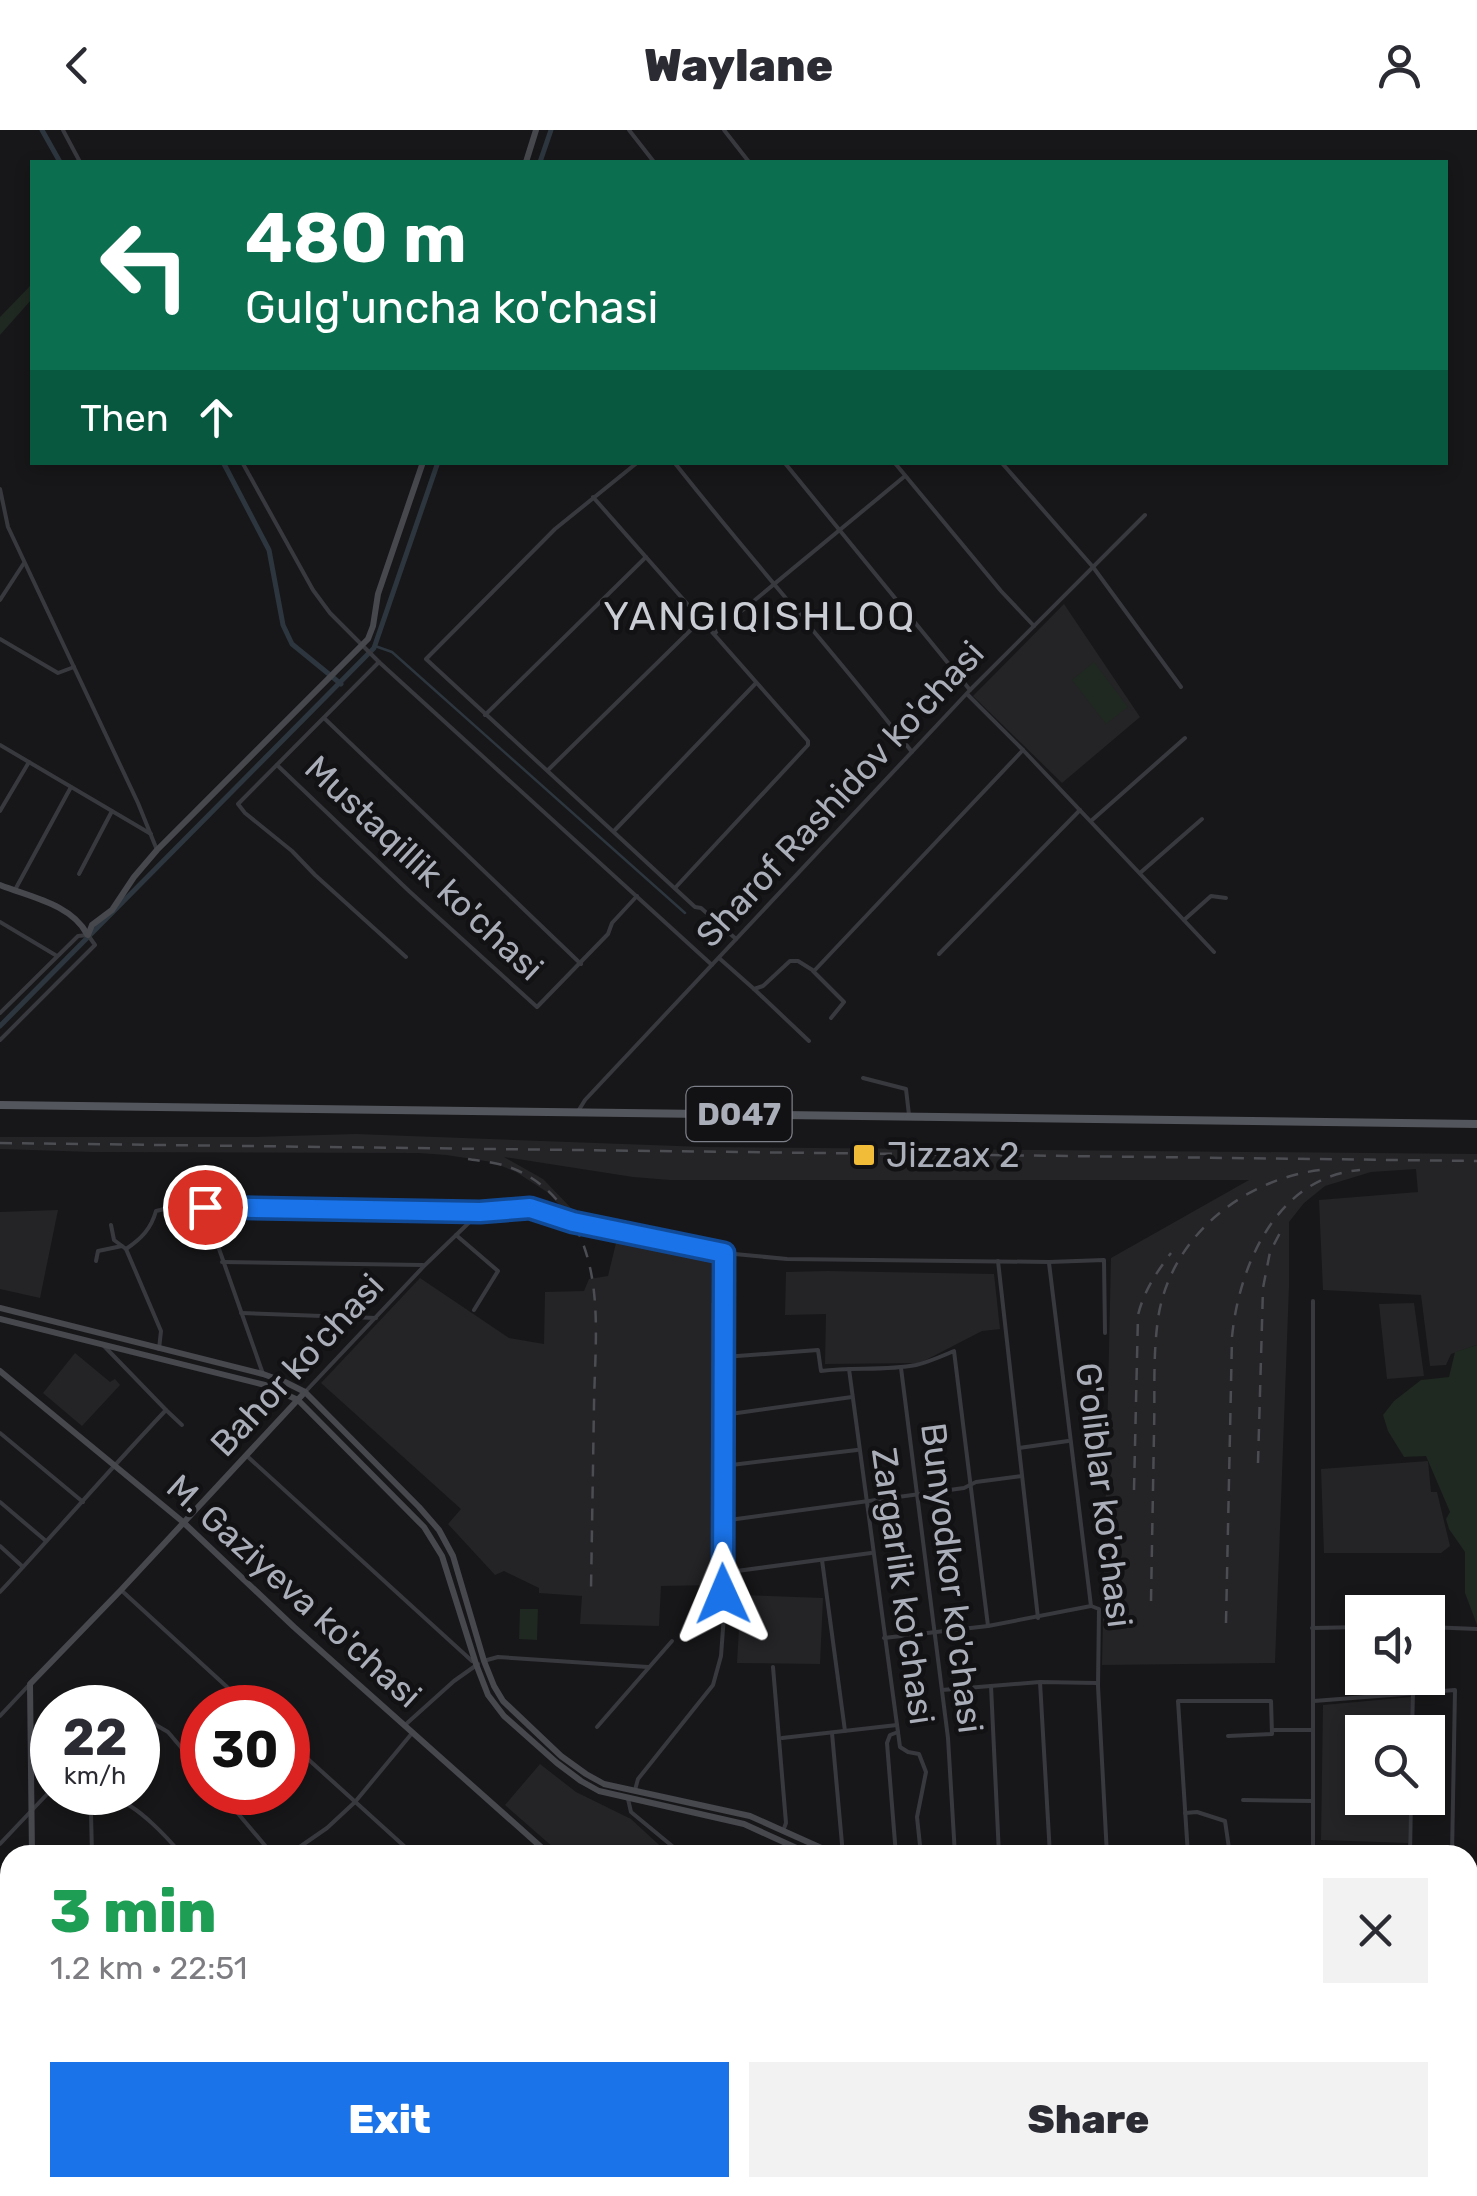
<!DOCTYPE html>
<meta charset="utf-8">
<style>
:root{--surface:#fff;--page:#f2f2f3;--text:#2b2b33;--muted:#7c7c81;--accent:#1a73e8}
body{margin:0;font-family:Rubik,sans-serif;background:var(--page);color:var(--text);height:100vh;display:flex;flex-direction:column;font-size:38px;white-space:nowrap}
*{box-sizing:border-box;margin:0}
p{font-size:32px;color:var(--muted)}
.icon{flex:none;width:55px;height:55px;fill:none;stroke:currentColor;stroke-width:2;stroke-linecap:round;stroke-linejoin:round}
.map{position:relative;flex:1;overflow:hidden}
.side{position:absolute;left:0px;top:1715px;width:1478px;height:352px;display:flex;flex-direction:column;background:var(--surface);border-radius:30px 30px 0 0;box-shadow:0 5px 15px #0003}
.side>*{flex:none}
.guide{position:absolute;left:30px;top:30px;width:1418px;height:305px;border-radius:0px;box-shadow:0 5px 15px #0003;background:#0b6e4f;color:#fff;overflow:hidden}
.tools{position:absolute;left:1345px;top:1465px;display:grid;gap:20px}
.tools a{display:grid;place-items:center;width:100px;height:100px;border-radius:0px;background:var(--surface);box-shadow:0 5px 15px #0003;font-size:50px}
.speed{position:absolute;left:30px;top:1555px;display:flex;gap:20px;font-size:50px;font-weight:700;text-align:center}
.speed>*{display:grid;place-content:center;width:130px;height:130px;border-radius:50%;background:var(--surface);box-shadow:0 5px 15px #0003;line-height:1}
.speed small{font-size:25px;font-weight:400}
.speed .limit{border:15px solid #d22;background:#fff;color:#111}
.pin{position:absolute;display:grid;place-items:center;width:85px;height:85px;color:#fff;margin:-42px;border:5px solid #fff;border-radius:50%;box-shadow:0 2px 10px #0007}
.me{position:absolute;width:110px;margin:-55px;rotate:359deg;stroke-linejoin:round;filter:drop-shadow(0 0 8px #0008)}
.turn{display:flex;align-items:center;gap:35px;height:210px;padding:0 50px;font-size:45px}
.turn .icon{width:130px;height:130px;stroke-width:2.5}
.turn b{display:block;font-size:70px;line-height:85px}
.then{display:flex;align-items:center;height:95px;padding:0 50px;background:#0003;gap:20px;font-size:38px}
.round{display:grid;place-items:center;flex:none;width:105px;height:105px;border-radius:0px;background:var(--page)}
.overview{display:flex;align-items:center;justify-content:space-between;height:170px;padding:0 50px}
h1{font-size:60px;font-weight:800;line-height:75px;color:#1e9e55}
.action{display:flex;gap:20px;margin-top:auto;padding:20px 50px}
.action a{flex:1;height:115px;border-radius:0px;background:var(--accent);color:#fff;font-size:40px;font-weight:800;line-height:115px;text-align:center}
.action a+a{background:var(--page);color:var(--text)}
header{display:flex;justify-content:space-between;align-items:center;height:130px;padding:0 50px;background:var(--surface);font-size:45px;font-weight:800}
.map>svg:first-child{display:block}
</style>
<header><svg class="icon" aria-label="back" viewBox="0 0 24 24"><path d="M15 5l-7 7 7 7"/></svg>Waylane<svg class="icon" aria-label="person" viewBox="0 0 24 24"><circle cx="12" cy="8" r="4"/><path d="M4 21q1-7 8-7t8 7"/></svg></header>
<div class="map">
<svg width="1477" height="2066" viewBox="0 0 1477 2066">
<rect width="100%" height="100%" fill="#171719"/>
<g fill="#242326">
<polygon points="1064,474 1140,587 1062,653 973,566"/>
<polygon points="356,1004 705,1017 1477,1024 1477,1215 1451,1224 1446,1235 1430,1236 1421,1165 1323,1160 1319,1070 1418,1062 1416,1039 1371,1042 1325,1056 1304,1073 1289,1092 1289,1156 1275,1533 1102,1535 1111,1128 1249,1050 670,1050 633,1047 504,1027 543,1049 574,1081 567,1083 547,1062 516,1042 492,1032 446,1025 419,1023 92,1022 0,1019 0,1007 251,1007"/>
<polygon points="58,1080 40,1168 0,1159 0,1082"/>
<polygon points="616,1113 711,1131 711,1173 720,1173 717,1455 661,1456 659,1496 580,1494 582,1466 539,1463 539,1458 504,1441 495,1445 448,1394 461,1379 321,1253 420,1148 509,1208 544,1214 545,1162 584,1161 589,1149 608,1146"/>
<polygon points="827,1141 994,1144 1000,1199 982,1201 920,1233 825,1234 826,1184 785,1185 786,1142"/>
<polygon points="1414,1173 1424,1246 1387,1249 1379,1174"/>
<polygon points="75,1223 110,1252 115,1249 120,1255 82,1296 43,1263"/>
<polygon points="1428,1331 1431,1362 1437,1362 1450,1416 1441,1423 1324,1423 1321,1339"/>
<polygon points="741,1465 823,1468 820,1534 737,1533"/>
<polygon points="1411,1567 1411,1602 1362,1602 1362,1668 1409,1668 1408,1713 1321,1710 1323,1575"/>
<polygon points="540,1634 576,1662 631,1689 670,1725 562,1725 505,1675"/>
</g>
<g fill="#1f2821">
<polygon points="32,154 32,169 0,205 0,187"/>
<polygon points="1094,532 1128,577 1106,594 1072,550"/>
<polygon points="1477,1215 1477,1495 1465,1463 1465,1422 1449,1399 1446,1389 1450,1382 1426,1326 1404,1327 1388,1301 1383,1285 1394,1271 1421,1250 1449,1247 1455,1222"/>
<polygon points="520,1479 538,1479 537,1510 519,1509"/>
<polygon points="189,2058 378,2058 389,2066 170,2066"/>
</g>
<g fill="none" stroke-linecap="round" stroke-linejoin="round">
<polyline stroke="#2d363e" stroke-width="2.5" points="375,516 392,522 685,783"/>
<g stroke="#2d363e" stroke-width="5">
<polyline points="42,0 60,32"/>
<polyline points="540,32 551,0"/>
<polyline points="223,332 269,420 283,495 292,514 341,554"/>
<polyline points="0,896 374,518 438,332"/>
</g>
<g stroke="#38393e" stroke-width="4">
<polyline points="63,0 80,32"/>
<polyline points="629,0 654,32"/>
<polyline points="724,0 749,32"/>
<polyline points="242,332 313,460 330,483 379,532 712,835"/>
<polyline points="638,332 555,399 426,529 695,777 701,778 736,809"/>
<path d="M674 332C752 431 835 523 912 622"/>
<polyline points="784,332 970,560"/>
<polyline points="894,332 1001,461 1034,496"/>
<polyline points="1001,332 1093,437 1181,557"/>
<polyline points="0,359 8,397 138,673 157,720"/>
<polyline points="593,367 808,611 808,615 675,758"/>
<polyline points="0,470 24,433"/>
<polyline points="715,503 905,346"/>
<polyline points="0,509 58,543 74,537"/>
<polyline points="379,532 238,674 245,683 292,721 315,745 406,827"/>
<polyline points="967,564 1023,620 1214,822"/>
<polyline points="485,585 646,427"/>
<polyline points="324,588 581,834"/>
<polyline points="0,615 151,704"/>
<polyline points="277,635 409,761 537,877 608,804 612,793 637,766"/>
<polyline points="548,640 702,489"/>
<polyline points="0,681 29,632"/>
<polyline points="1091,691 1185,608"/>
<polyline points="614,701 756,553"/>
<polyline points="1140,743 1202,689"/>
<polyline points="79,744 112,681"/>
<polyline points="16,758 71,657"/>
<polyline points="1184,790 1211,766 1226,768"/>
<polyline points="0,792 57,826"/>
<polyline points="939,824 1080,680"/>
<polyline points="719,828 754,859 763,856 790,831 798,831 814,841 1023,620"/>
<polyline points="813,841 844,872 831,888"/>
<polyline points="754,859 809,911"/>
<polyline points="0,883 78,806 88,805 95,815 0,910"/>
<polyline points="863,948 906,959 909,985"/>
<polyline points="577,983 585,970 970,560 1145,385"/>
<polyline points="205,1079 263,1244"/>
<polyline points="111,1095 114,1110 126,1119 161,1201 159,1219"/>
<polyline points="456,1105 498,1141 474,1180"/>
<path d="M126 1119C141 1109 151 1099 156 1081L173 1077 480 1082 531 1078 573 1092 724 1123 787 1129 1049 1132 1104 1130 1105 1203"/>
<polyline points="96,1131 98,1121 122,1116"/>
<polyline points="998,1131 1038,1488"/>
<polyline points="222,1132 423,1135"/>
<polyline points="1049,1133 1091,1476 1099,1479 1098,1556 1107,1725"/>
<polyline points="1313,1171 1313,1725"/>
<polyline points="241,1183 376,1188"/>
<path d="M724 1227 818 1220 821 1241C853 1237 885 1241 916 1235 929 1232 942 1226 954 1221L988 1496"/>
<polyline points="901,1238 948,1608 955,1725"/>
<polyline points="849,1239 900,1617 908,1622 919,1624 926,1642 917,1687 921,1725"/>
<polyline points="306,1261 425,1135 480,1082"/>
<polyline points="166,1280 182,1295"/>
<polyline points="723,1285 852,1267"/>
<polyline points="0,1303 83,1372"/>
<polyline points="1019,1318 1068,1311"/>
<polyline points="247,1326 472,1531"/>
<polyline points="723,1336 857,1320"/>
<polyline points="0,1372 46,1411"/>
<polyline points="722,1391 964,1358 976,1352 1022,1346"/>
<polyline points="0,1416 23,1437"/>
<polyline points="822,1430 845,1601"/>
<polyline points="722,1443 871,1423"/>
<polyline points="121,1460 250,1578"/>
<path d="M0 1462C56 1402 109 1340 166 1280L104 1216"/>
<polyline points="1428,1497 1477,1499"/>
<polyline points="1312,1498 1362,1497"/>
<polyline points="884,1508 988,1496 1091,1476"/>
<polyline points="487,1530 498,1527 648,1537"/>
<polyline points="773,1537 786,1693 783,1701"/>
<polyline points="1040,1552 1050,1725"/>
<polyline points="991,1556 999,1725"/>
<polyline points="942,1560 1040,1552 1097,1553"/>
<polyline points="1314,1571 1455,1560 1452,1725"/>
<polyline points="133,1578 136,1574 156,1595 168,1602 202,1642"/>
<polyline points="0,1586 28,1556"/>
<polyline points="405,1595 454,1551 478,1534"/>
<polyline points="597,1597 672,1511"/>
<polyline points="1272,1600 1312,1600"/>
<polyline points="1412,1602 1413,1563"/>
<polyline points="832,1603 843,1725"/>
<polyline points="782,1608 897,1595"/>
<polyline points="288,1611 414,1725"/>
<polyline points="635,1660 638,1649 713,1555 721,1526 724,1485 722,1443 724,1123"/>
<polyline points="220,1662 273,1725"/>
<polyline points="628,1669 631,1682 683,1725"/>
<polyline points="1243,1670 1313,1671"/>
<polyline points="1185,1683 1197,1682 1225,1691 1230,1725"/>
<polyline points="0,1714 52,1659"/>
<path d="M92 1725 91 1683 116 1669C138 1676 167 1707 182 1725"/>
<polyline points="288,1725 327,1698 355,1672 413,1602"/>
<polyline points="896,1725 887,1613 890,1605 898,1602"/>
<polyline points="1188,1725 1178,1571 1271,1571 1272,1604 1228,1606"/>
<polyline points="1410,1725 1411,1668"/>
<polyline points="0,1831 10,1821"/>
<polyline points="1468,1845 1477,1848"/>
<polyline points="1468,1903 1477,1906"/>
<polyline points="0,1936 10,1927"/>
<polyline points="1468,1958 1477,1961"/>
<polyline points="388,2058 399,2066"/>
<polyline points="504,2058 514,2066"/>
<polyline points="587,2058 598,2066"/>
<polyline points="681,2058 691,2066"/>
<polyline points="788,2058 798,2066"/>
<polyline points="1399,2058 1426,2066"/>
<polyline points="1001,2059 1025,2066"/>
<polyline points="123,2066 123,2058"/>
<polyline points="736,2066 745,2058"/>
<polyline points="1110,2066 1112,2058"/>
<polyline points="1165,2066 1168,2058"/>
<polyline points="1224,2066 1226,2058"/>
<polyline points="1291,2066 1293,2058"/>
<polyline points="1314,2066 1317,2058"/>
<polyline points="1371,2066 1374,2058"/>
</g>
<g stroke="#46484e" stroke-width="6">
<polyline points="526,32 536,0"/>
<path d="M0 755C30 767 71 774 87 804"/>
<polyline points="88,805 92,795 112,780 134,747 157,720 368,509 373,496 378,464 423,332"/>
<polyline points="0,1178 263,1244 285,1252 305,1262 419,1377 439,1400 453,1426 484,1531 494,1556 503,1571 561,1626 586,1644 604,1654 750,1686 837,1725"/>
<polyline points="0,1189 265,1255 298,1270 424,1397 442,1426 476,1534 488,1565 504,1586 557,1633 581,1651 599,1661 744,1694 812,1725"/>
<polyline points="0,1241 183,1392 294,1497 550,1725"/>
<polyline points="32,1725 30,1554 121,1460 305,1262"/>
<polyline points="1468,1738 1477,1738"/>
<polyline points="1468,1749 1477,1749"/>
<polyline points="35,2058 35,2066"/>
<polyline points="922,2058 932,2066"/>
</g>
<polyline stroke="#54565d" stroke-width="8" points="0,975 1477,994"/>
<g stroke="#4b4d53" stroke-width="2.5" stroke-dasharray="12 10" stroke-linecap="butt">
<polyline points="0,1013 1477,1031"/>
<path d="M468 1029C480 1031 494 1032 506 1036 525 1042 543 1054 556 1069 607 1126 595 1205 594 1275 593 1337 592 1398 591 1460"/>
<polyline points="1258,1333 1263,1158 1270,1122 1282,1099"/>
<path d="M1134 1360 1138 1185C1144 1161 1156 1143 1171 1123"/>
<path d="M1151 1471C1152 1415 1153 1359 1154 1303 1155 1268 1153 1232 1157 1197 1165 1112 1239 1050 1320 1040"/>
<path d="M1226 1493 1232 1207C1239 1135 1277 1047 1360 1040"/>
</g>
</g>
<g fill="none" stroke-linecap="round" stroke-linejoin="round">
<defs>
<polyline id="route" points="205,1077 480,1082 530,1078 573,1092 724,1123 723,1464"/>
</defs>
<use href="#route" stroke="#114b97" stroke-width="25"/>
<use href="#route" stroke="#1a73e8" stroke-width="18"/>
</g>
<rect fill="#f1bc37" stroke="#121214" stroke-width="4" x="852" y="1013" width="24" height="24" rx="5"/>
<g text-anchor="middle" dominant-baseline="central" stroke-width="9" stroke-linejoin="round" paint-order="stroke">
<rect fill="#121214" stroke="#7c7f88" stroke-width="2.5" x="686.5" y="957" width="105" height="54" rx="8"/>
<g font-size="32" font-weight="bold" fill="#aaaeb9">
<text x="739" y="984">D047</text>
</g>
<g font-size="35" fill="#aaaeb9" stroke="#121214">
<text transform="translate(840 664) rotate(-47)">Sharof Rashidov ko'chasi</text>
<text transform="translate(424 738) rotate(43)">Mustaqillik ko'chasi</text>
<text transform="translate(297 1235) rotate(-47)">Bahor ko'chasi</text>
<text transform="translate(1104 1365) rotate(83)">G'oliblar ko'chasi</text>
<text transform="translate(952 1448) rotate(83)">Bunyodkor ko'chasi</text>
<text transform="translate(903 1456) rotate(82)">Zargarlik ko'chasi</text>
<text transform="translate(294 1461) rotate(42)">M. Gaziyeva ko'chasi</text>
</g>
<g font-size="35" fill="#aaaeb9" stroke="#121214" text-anchor="start">
<text x="886" y="1025">Jizzax 2</text>
</g>
<g font-size="40" letter-spacing="2.5" fill="#cbcdd5" stroke="#121214">
<text x="760" y="486">YANGIQISHLOQ</text>
</g>
</g>
</svg>
<div class="tools">
<a><svg class="icon" aria-label="sound" viewBox="0 0 24 24"><path d="M4 9h4l5-4v14l-5-4H4zM17 9q2 3 0 6"/></svg></a>
<a><svg class="icon" aria-label="search" viewBox="0 0 24 24"><circle cx="10" cy="10" r="6"/><path d="M15 15l6 6"/></svg></a>
</div>
<div class="speed"><div>22<small>km/h</small></div><div class="limit">30</div></div>
<div class="pin" style="left:205px;top:1077px;background:#d93025"><svg class="icon" aria-label="arrive" viewBox="0 0 24 24"><path d="M6 21V4h12l-3 4 3 4H6"/></svg></div>
<svg class="me" style="left:723px;top:1464px" viewBox="-20 -20 40 40"><path d="M0-17L14 15 0 8-14 15z" fill="#1a73e8" stroke="#fff" stroke-width="4"/></svg>
<div class="guide">
<div class="turn"><svg class="icon" aria-label="left" viewBox="0 0 24 24"><path d="M17 20v-9H6M10 6l-5 5 5 5"/></svg><div><b>480 m</b>Gulg'uncha ko'chasi</div></div>
<div class="then">Then<svg class="icon" aria-label="ahead" viewBox="0 0 24 24"><path d="M12 20V5M6 11l6-6 6 6"/></svg></div>
</div>
<section class="side">
<div class="overview"><div><h1>3 min</h1><p>1.2 km · 22:51</p></div><a class="round"><svg class="icon" aria-label="close" viewBox="0 0 24 24"><path d="M6 6l12 12M18 6L6 18"/></svg></a></div>
<div class="action"><a>Exit</a><a>Share</a></div>
</section>
</div>
